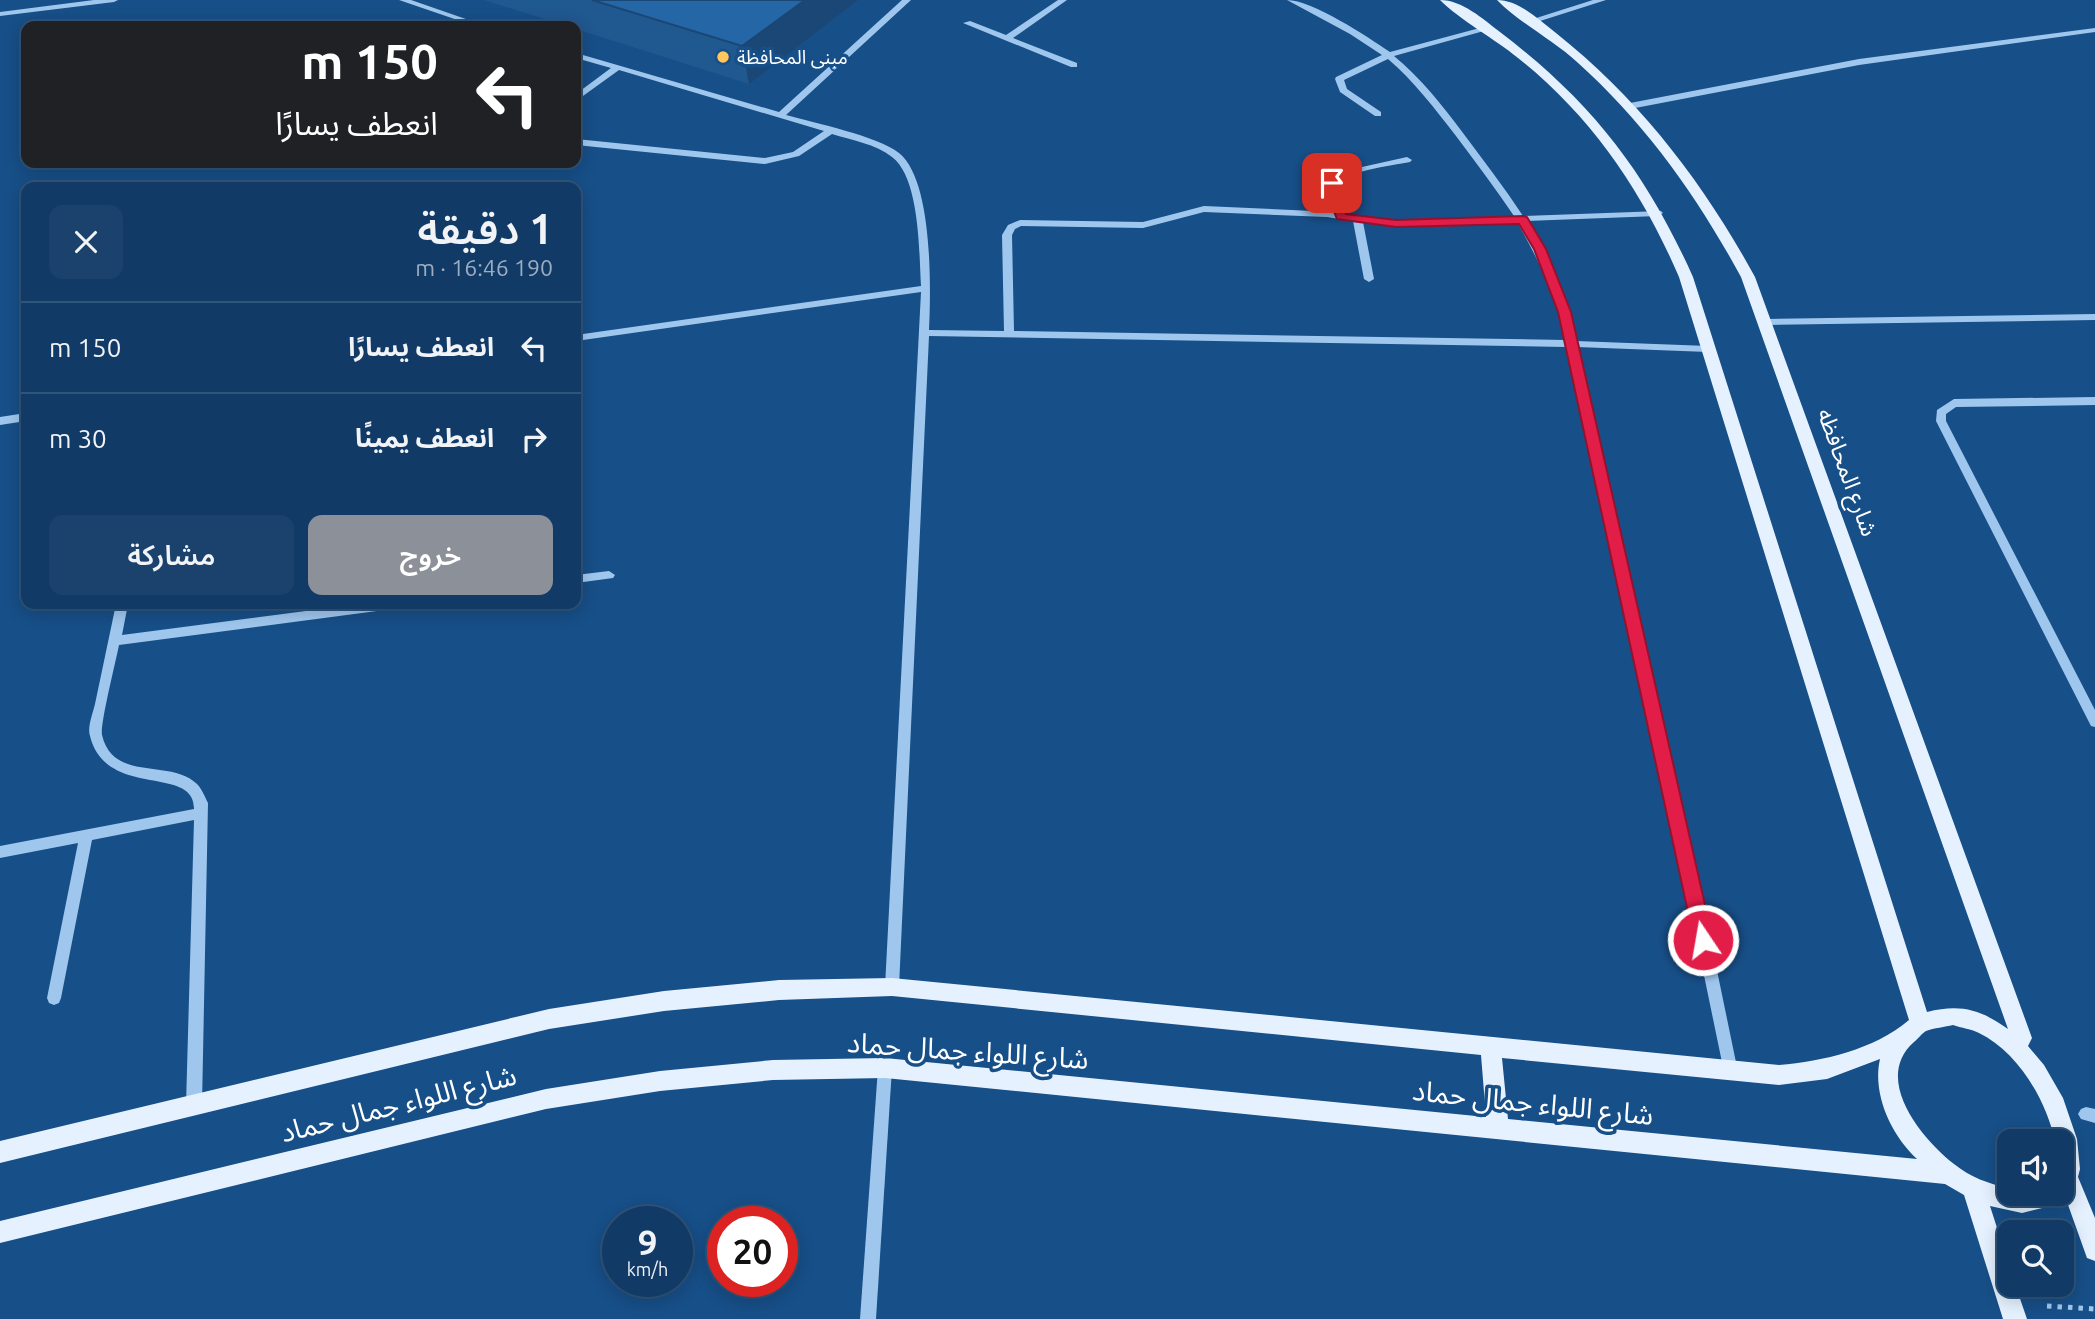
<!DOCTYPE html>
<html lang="ar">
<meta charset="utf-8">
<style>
:root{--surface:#113b66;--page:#1a426c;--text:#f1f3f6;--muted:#9cadbf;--line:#30557a;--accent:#8c9099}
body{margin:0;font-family:Ubuntu,"Noto Sans Arabic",sans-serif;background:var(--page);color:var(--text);direction:rtl;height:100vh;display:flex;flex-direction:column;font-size:26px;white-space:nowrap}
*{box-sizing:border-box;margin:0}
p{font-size:23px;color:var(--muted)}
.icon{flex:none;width:38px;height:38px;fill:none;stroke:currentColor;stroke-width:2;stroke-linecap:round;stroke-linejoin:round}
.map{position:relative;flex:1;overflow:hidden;direction:ltr}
.drawer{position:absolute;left:21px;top:182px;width:560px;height:427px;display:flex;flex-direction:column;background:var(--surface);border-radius:14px;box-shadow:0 4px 18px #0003,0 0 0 2px var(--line);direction:rtl}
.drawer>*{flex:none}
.hud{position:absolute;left:21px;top:21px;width:560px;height:147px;border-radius:14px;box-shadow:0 4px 18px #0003,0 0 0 2px var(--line);direction:rtl;background:#202124;color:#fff;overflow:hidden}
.tools{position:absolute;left:1997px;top:1129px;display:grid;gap:14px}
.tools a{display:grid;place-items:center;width:77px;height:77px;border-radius:14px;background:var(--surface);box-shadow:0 4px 18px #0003,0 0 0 2px var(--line);font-size:35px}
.speed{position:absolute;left:602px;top:1206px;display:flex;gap:14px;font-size:35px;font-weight:700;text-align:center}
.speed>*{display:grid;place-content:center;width:91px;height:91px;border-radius:50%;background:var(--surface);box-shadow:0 4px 18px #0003,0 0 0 2px var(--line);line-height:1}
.speed small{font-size:18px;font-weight:400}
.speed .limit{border:10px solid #d22;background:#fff;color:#111}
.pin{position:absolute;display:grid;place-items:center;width:60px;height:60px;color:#fff;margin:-30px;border-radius:14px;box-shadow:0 4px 10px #0006}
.me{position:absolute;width:77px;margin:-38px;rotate:348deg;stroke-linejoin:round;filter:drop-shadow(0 0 5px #0008)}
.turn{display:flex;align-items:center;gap:24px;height:147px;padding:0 28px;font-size:32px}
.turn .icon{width:91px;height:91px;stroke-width:2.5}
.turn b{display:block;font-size:49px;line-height:60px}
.round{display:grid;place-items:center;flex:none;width:74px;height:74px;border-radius:14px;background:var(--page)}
.head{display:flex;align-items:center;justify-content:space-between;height:119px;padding:0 28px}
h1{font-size:42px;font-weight:600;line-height:52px}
.primary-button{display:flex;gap:14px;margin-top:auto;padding:14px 28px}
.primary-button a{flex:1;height:80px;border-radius:14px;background:var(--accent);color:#fff;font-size:28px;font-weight:600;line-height:80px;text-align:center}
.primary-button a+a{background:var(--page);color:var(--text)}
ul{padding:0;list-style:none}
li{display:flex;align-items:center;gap:21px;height:91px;padding:0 28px;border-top:2px solid var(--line)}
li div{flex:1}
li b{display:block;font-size:26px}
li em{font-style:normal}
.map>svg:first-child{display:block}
</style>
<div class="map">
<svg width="2095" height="1319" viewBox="0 0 2095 1319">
<rect width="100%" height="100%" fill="#174f88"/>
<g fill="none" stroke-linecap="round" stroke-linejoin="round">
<polyline stroke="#9fc7ee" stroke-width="5" stroke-dasharray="4.5 6" stroke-linecap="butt" points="2047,1306 2095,1309"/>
<g fill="#9fc7ee" fill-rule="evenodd">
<polygon points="94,0 118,0 114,2 0,16 0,12"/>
<polygon points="399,0 411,0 486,26 475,26"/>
<path d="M902 0H911L786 115C815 123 877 136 899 153 933 180 931 289 929 330L1004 331 1002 235 1008 225 1020 220 1143 222 1204 206 1335 212 1326 188 1332 177 1344 171 1407 157 1412 160 1410 162C1391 166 1344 170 1336 188L1345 214 1396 221 1514 216C1496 189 1476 163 1456 136 1435 109 1414 81 1388 59L1344 80 1347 89 1381 112V116H1375L1340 92 1335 79 1336 77 1382 55 1350 34 1287 0C1312 0 1368 37 1390 52L1491 25V29L1394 56C1421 78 1442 105 1463 133 1483 160 1504 187 1523 216L1661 211 1663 213 1658 216 1526 221C1549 259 1566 298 1576 341L1708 346 1713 349 1708 352 1577 347 1689 835 1738 1072 1736 1077 1731 1079 1726 1077 1724 1072 1675 835 1567 347 929 336 899 987 897 992 892 994 887 992 885 987 921 292 576 341V335L921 286C919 253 920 178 892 157 876 144 851 140 832 134L799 156 765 164 576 145V139L765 158 793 152 824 131 619 70 576 101V94L611 68 576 58V53L779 112ZM1204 212 1327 217 1353 221 1364 279 1369 282 1374 279 1363 222 1396 227 1517 222C1539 260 1556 297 1565 340L1014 331 1012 235 1015 229 1021 226 1143 228Z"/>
<polygon points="1058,0 1067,0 1013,38 1077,63 1077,67 1071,67 963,23 970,21 1006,35"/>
<polygon points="1593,0 1606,0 1537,22 1530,20"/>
<polygon points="2095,28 2095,32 1859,65 1630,109 1626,106 1630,103 1859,59"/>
<polygon points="2095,314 2095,320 1766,325 1761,322 1766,319"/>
<polygon points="2095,397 2095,405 1956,407 1946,414 1946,421 2095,710 2095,727 2091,726 1936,421 1937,410 1954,399"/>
<polygon points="26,413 26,421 0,425 0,417"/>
<polygon points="609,571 615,575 613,578 576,583 576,575"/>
<path d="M116 604H128L122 635 360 604H398L392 609 119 645C116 661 100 724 102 735 113 783 171 758 197 784 202 789 205 797 208 803L202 1105 199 1110 194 1112 189 1110 186 1105 194 820 92 840 61 998 59 1003 54 1005 49 1003 47 998 78 843 0 858V846L194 809C195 764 106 800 90 736 87 727 93 713 95 704 102 671 109 637 116 604Z"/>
<polygon points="885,1061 890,1063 892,1068 876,1319 860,1319 878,1068 880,1063"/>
<polygon points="2086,1107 2095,1109 2095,1123 2081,1119 2078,1114 2081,1109"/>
</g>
<path fill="#e5f1ff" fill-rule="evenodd" d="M1440 0C1462 0 1483 19 1500 32 1592 102 1646 172 1693 277L1927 1012C1960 1004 1980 1009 2008 1029L1741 277C1697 196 1646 124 1577 62 1553 40 1518 22 1497 0 1519 0 1539 20 1556 33 1641 101 1703 182 1755 277L2032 1038 2028 1046 2044 1065 2063 1098 2077 1139 2080 1169 2078 1177 2095 1218V1261L2087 1258 2067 1202 2022 1213 1990 1206 2009 1265V1284H2015L2027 1319H2003L1964 1195 1945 1184 885 1078 773 1080 660 1091 546 1109 0 1243V1221L546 1089 660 1071 773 1060 885 1058 1486 1117 1481 1055 892 996 779 1000 664 1011 549 1029 0 1163V1141L549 1009 664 991 779 980 892 978 1779 1065C1824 1061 1873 1050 1909 1020L1679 277C1642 191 1592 117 1518 58 1495 39 1460 20 1440 0ZM1953 1025C1961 1028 1972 1029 1979 1033 2018 1052 2046 1100 2055 1141H2062V1194H2009V1188C1989 1184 1970 1177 1954 1164 1922 1139 1872 1079 1914 1042 1918 1039 1922 1033 1926 1031 1934 1028 1945 1027 1953 1025ZM1502 1058 1779 1085 1827 1079 1880 1059C1872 1094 1891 1135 1917 1159L1508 1119Z"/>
</g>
<polygon fill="#205890" points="484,0 858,0 749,84 576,29 576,26 567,26"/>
<polygon fill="#1a4775" points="805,0 858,0 749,84 742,46"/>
<polygon fill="#2566a7" stroke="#1a4775" stroke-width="2" points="592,0 805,0 742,46"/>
<polygon fill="#e11d48" stroke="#92132f" stroke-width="2" points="1332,179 1338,183 1337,188 1346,214 1396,220 1523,216 1527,217 1546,249 1571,312 1713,940 1710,946 1703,949 1697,946 1694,940 1558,312 1534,249 1519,224 1396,227 1337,219 1325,188 1328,180"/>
<circle fill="#ffc75b" stroke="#174f88" stroke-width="2.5" cx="723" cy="57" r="7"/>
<g text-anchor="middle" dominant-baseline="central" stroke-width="7" stroke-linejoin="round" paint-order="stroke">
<g font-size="19" fill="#fff" stroke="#174f88" text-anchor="start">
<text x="737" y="57">مبنى المحافظة</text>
</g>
<g font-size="23" fill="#fff" stroke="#174f88">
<text transform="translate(1848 472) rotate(70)">شارع المحافظه</text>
</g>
<g font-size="28" fill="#fff" stroke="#174f88">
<text transform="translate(968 1050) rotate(4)">شارع اللواء جمال حماد</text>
<text transform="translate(1533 1102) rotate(6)">شارع اللواء جمال حماد</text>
<text transform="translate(398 1103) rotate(-14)">شارع اللواء جمال حماد</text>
</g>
</g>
</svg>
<div class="tools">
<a><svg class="icon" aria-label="sound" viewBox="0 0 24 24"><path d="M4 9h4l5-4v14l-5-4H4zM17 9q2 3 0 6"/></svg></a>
<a><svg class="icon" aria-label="search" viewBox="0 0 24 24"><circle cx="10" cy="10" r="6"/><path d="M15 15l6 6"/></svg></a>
</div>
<div class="speed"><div>9<small>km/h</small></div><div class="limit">20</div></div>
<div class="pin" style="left:1332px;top:183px;background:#d93025"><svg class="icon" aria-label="arrive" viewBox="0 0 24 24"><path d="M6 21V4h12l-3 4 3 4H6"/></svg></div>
<svg class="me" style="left:1703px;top:940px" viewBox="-20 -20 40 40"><circle r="17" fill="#e11d48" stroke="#fff" stroke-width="3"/><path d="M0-11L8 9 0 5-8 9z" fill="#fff"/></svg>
<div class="hud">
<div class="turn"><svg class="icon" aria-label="left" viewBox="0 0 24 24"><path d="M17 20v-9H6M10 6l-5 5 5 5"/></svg><div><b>150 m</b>انعطف يسارًا</div></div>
</div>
<section class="drawer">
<div class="head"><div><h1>1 دقيقة</h1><p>190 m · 16:46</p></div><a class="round"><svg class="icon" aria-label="close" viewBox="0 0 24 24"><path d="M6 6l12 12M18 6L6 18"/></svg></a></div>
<ul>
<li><svg class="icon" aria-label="left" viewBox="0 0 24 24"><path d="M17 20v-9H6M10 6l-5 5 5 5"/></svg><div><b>انعطف يسارًا</b></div><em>150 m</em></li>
<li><svg class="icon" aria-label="right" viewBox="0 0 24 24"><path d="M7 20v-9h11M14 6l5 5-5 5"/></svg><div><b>انعطف يمينًا</b></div><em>30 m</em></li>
</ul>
<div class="primary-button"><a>خروج</a><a>مشاركة</a></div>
</section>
</div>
